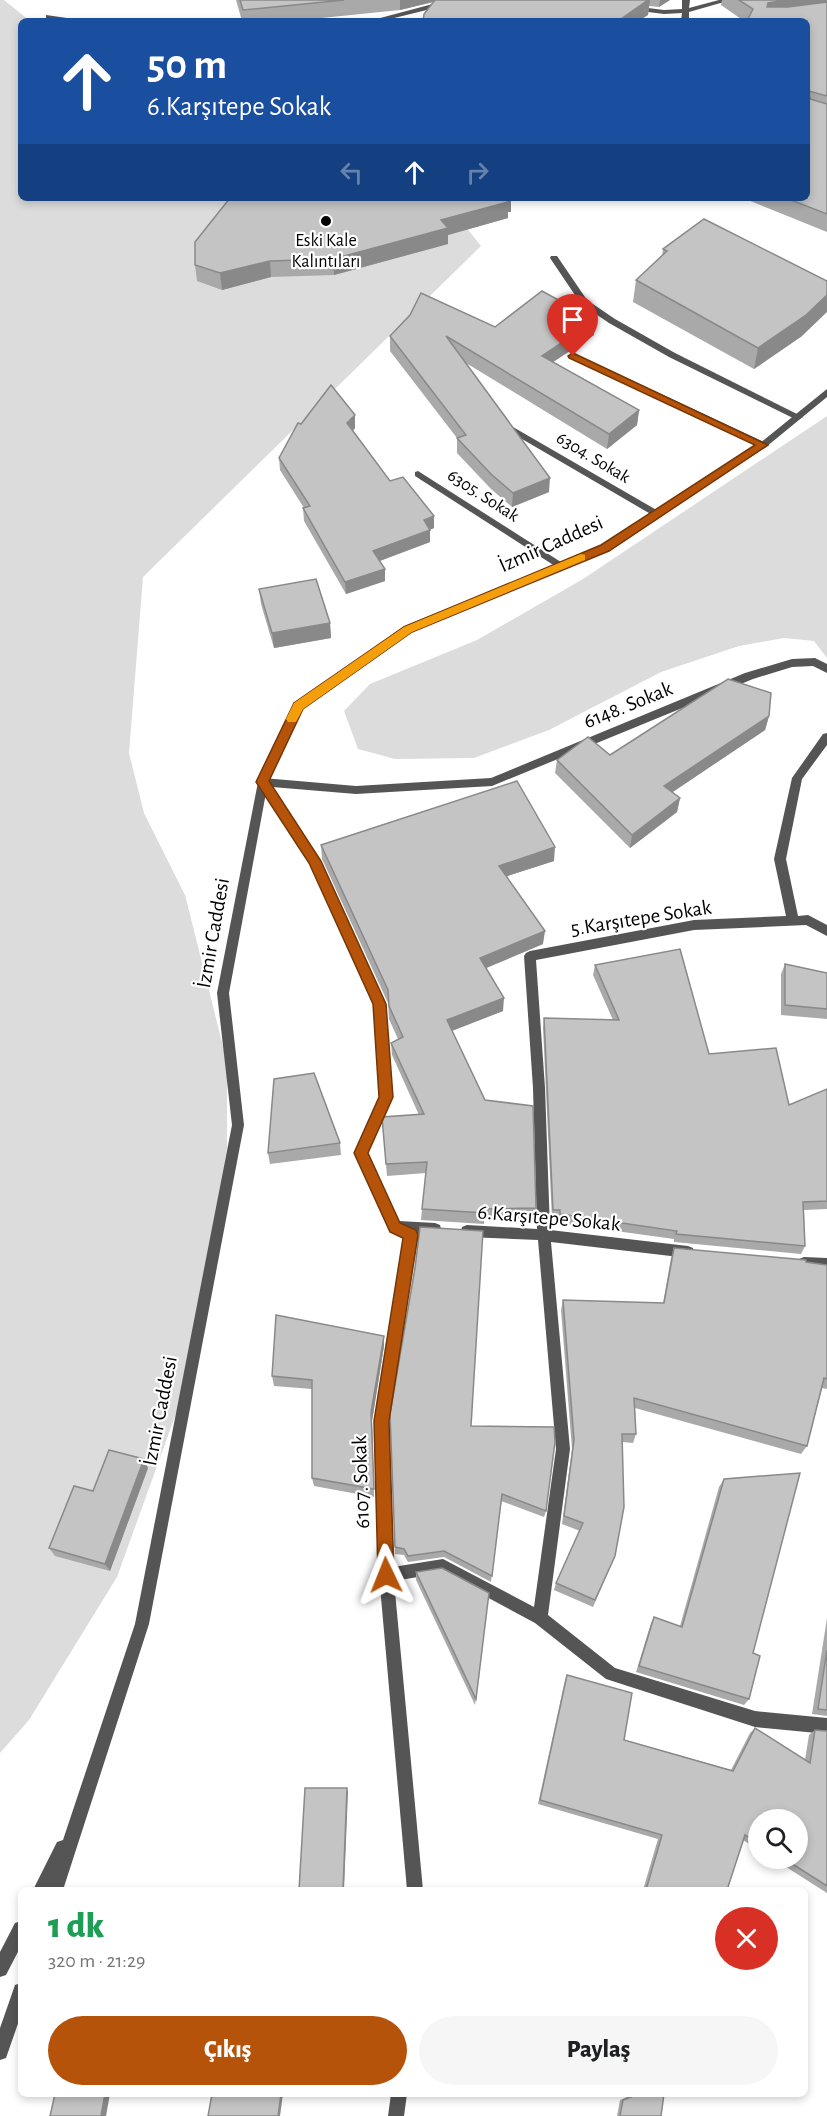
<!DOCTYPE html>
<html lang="tr">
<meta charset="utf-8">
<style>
:root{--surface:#fff;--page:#f6f6f6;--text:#202124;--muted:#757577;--accent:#b45309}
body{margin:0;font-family:"Alegreya Sans",sans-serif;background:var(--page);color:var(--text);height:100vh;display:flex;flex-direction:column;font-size:22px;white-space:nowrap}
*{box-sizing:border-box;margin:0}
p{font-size:20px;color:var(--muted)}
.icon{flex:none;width:33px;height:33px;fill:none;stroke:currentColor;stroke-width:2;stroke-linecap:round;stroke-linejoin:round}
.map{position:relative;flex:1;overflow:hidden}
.panel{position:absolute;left:18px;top:1887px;width:790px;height:210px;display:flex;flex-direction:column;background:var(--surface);border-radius:9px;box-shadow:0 3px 9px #0003}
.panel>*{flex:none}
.hud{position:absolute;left:18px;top:18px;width:792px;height:183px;border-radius:9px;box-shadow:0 3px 9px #0003;background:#1a4fa0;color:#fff;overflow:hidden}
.fabs{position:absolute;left:748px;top:1809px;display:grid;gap:12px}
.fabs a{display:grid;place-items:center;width:60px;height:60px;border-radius:50%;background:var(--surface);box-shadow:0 3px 9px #0003;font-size:30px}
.pin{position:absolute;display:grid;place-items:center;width:51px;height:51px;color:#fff;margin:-62px -26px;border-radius:50% 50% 50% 0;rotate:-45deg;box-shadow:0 0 6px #0007}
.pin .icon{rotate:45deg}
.me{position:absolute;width:66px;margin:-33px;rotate:358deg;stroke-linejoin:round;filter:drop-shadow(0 0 4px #0008)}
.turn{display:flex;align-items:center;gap:21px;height:126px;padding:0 30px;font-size:27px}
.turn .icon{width:78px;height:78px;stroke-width:2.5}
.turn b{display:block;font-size:42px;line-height:51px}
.lanes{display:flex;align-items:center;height:57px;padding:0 30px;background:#0003;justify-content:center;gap:30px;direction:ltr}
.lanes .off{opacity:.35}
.round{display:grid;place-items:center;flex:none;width:63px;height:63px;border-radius:32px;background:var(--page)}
.overview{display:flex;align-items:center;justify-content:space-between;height:102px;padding:0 30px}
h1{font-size:36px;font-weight:800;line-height:45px;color:#1e9e55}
.action{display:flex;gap:12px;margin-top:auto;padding:12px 30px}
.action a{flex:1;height:69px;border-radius:36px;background:var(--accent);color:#fff;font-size:24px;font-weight:800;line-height:69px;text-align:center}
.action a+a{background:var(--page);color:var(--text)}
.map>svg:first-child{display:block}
</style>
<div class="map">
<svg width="827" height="2116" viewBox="0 0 827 2116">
<rect width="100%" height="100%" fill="#fff"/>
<g fill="#dcdcdc">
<polygon points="0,0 4,0 30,21 21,21 21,198 433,198 445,201 481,246 143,577 129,753 144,813 185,895 227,1062 227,1148 183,1394 117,1577 29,1720 0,1753"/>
<polygon points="827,416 827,658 814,641 784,638 739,646 661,672 549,730 474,758 395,759 358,749 344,711 370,684 477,640 583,579"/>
</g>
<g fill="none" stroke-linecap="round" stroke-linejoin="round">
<g fill="#555" fill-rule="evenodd">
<polygon points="682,0 690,0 689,8 719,0 731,0 689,12 689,21 681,21 682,13 664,14 632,10 628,8 632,6 664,10 682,9"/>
<polygon points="444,1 448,3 447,5 382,21 369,21"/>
<polygon points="46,15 74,19 78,21 49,19 46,19"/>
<polygon points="551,256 557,256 587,300 615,319 675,353 803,417 798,420 795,419 669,357 609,323 581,304 550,258"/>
<polygon points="573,353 766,443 768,445 766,447 760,447 570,358 570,354"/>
<polygon points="513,427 660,512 662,514 657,517 654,516 510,432 510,428"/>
<polygon points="418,471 564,564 564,568 558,568 415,476 415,472"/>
<polygon points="815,658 827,664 827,673 813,666 792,667 753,679 492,786 356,794 272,787 321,861 386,1004 392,1097 367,1153 399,1221 435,1223 440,1225 441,1229 440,1233 435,1235 417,1234 388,1421 393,1567 443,1559 534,1607 556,1449 538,1240 467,1237 462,1235 461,1231 462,1227 467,1225 537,1229 533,1088 524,956 526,953 530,951 694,920 786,916 774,859 792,778 823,734 827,733 827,745 802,779 786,859 798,916 808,915 827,925 827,936 806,925 694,930 536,960 545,1088 550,1230 688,1246 693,1248 694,1252 693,1256 688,1258 551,1242 570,1449 548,1615 615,1668 755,1711 827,1718 827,1734 755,1727 606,1679 535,1623 442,1573 394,1581 423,1890 407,1890 379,1575 374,1421 404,1238 390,1231 355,1153 380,1097 374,1004 310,863 258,782 263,778 356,786 491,778 745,673 792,659"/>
<polygon points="804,1257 827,1258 827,1270 799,1267 798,1263 799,1259"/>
<polygon points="391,2094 407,2094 404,2116 388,2116"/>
</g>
<g fill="#555" fill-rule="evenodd">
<polygon points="827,389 827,397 766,447 608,550 412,632 302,708 268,782 229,993 244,1125 149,1624 63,1890 33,1890 57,1842 63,1840 135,1624 232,1125 217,993 258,782 293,706 404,626 602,546 760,443"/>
<polygon points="21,1921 21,1946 6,1975 0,1977 0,1952 15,1923"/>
<polygon points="21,1983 21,2015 6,2058 0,2060 0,2028 15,1985"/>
</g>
</g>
<g fill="#a9a9a9">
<polygon points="236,0 670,0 659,7 649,6 648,15 434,2 400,10 292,21 242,21"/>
<polygon points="722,0 827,0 827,232 743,198 807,198 807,21 744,21 721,5"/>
<polygon points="230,198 511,198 511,212 508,212 508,218 448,235 448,244 334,275 271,277 222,290 197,281 195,265"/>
<polygon points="663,249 802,336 754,369 633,302 636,280 662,256"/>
<polygon points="594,335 553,362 639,410 637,425 607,449 466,363 549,492 512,507 491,489 457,453 457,438 390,351 390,336"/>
<polygon points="355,415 355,428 353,431 390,481 434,528 430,530 430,542 380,561 385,569 385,581 346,594 304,521 303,508 304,508 280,470 279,458 301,424"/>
<polygon points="259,589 330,623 331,638 274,648 261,604"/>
<polygon points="769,716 765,730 672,792 680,798 677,812 630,848 555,773 557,760 610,755"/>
<polygon points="321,845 554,861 507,876 543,944 486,968 503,1011 452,1031 536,1208 534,1219 484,1220 484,1224 421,1220 422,1209 426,1173 387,1176 382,1117 419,1115 392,1055 391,1043 398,1039 389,1019 388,1003 322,859"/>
<polygon points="785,964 827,973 827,1019 781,1015 781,974"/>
<polygon points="595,965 709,1054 789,1105 827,1089 827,1209 804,1210 805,1246 801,1254 674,1242 674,1239 558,1223 558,1219 552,1219 543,1028 544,1018 613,1020 593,975"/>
<polygon points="340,1143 341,1155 270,1164 268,1153"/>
<polygon points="674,1248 827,1265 827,1389 822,1388 807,1446 801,1454 635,1408 636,1434 633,1443 623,1442 612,1563 593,1607 554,1590 556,1583 580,1531 562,1524 572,1449 561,1310 563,1300 663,1303 671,1258"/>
<polygon points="415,1268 471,1426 546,1511 544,1517 501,1501 491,1582 444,1557 408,1562 404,1555 395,1554 390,1414"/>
<polygon points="384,1346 372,1421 374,1497 314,1486 312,1478 312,1389 274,1386 272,1376"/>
<polygon points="148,1468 110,1571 55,1556 49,1548 93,1491"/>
<polygon points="724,1479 753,1653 749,1699 744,1705 636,1672 651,1623 654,1617 680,1626 719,1487"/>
<polygon points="416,1572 489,1593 475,1705 416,1580"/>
<polygon points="827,1618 827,1716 812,1714"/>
<polygon points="567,1675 624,1740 731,1770 750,1733 755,1728 805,1760 809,1735 815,1730 827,1731 827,1893 772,1858 798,1858 759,1820 759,1850 743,1840 727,1890 643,1890 658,1839 538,1804 565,1680"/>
<polygon points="634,2094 664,2094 661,2116 617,2116 620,2100"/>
</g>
<g fill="#898989">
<polygon points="400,0 440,0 400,10"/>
<polygon points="648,0 650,0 648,15 639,21 618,21"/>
<polygon points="660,0 670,0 659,7"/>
<polygon points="787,0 827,0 827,9 765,19 768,3"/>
<polygon points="504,198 511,198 511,212 508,212 508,218 448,235 448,244 334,275 333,259"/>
<polygon points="270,261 271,277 222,290 220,273"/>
<polygon points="827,295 827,312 802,336 754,369 758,348"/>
<polygon points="595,320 594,335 541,370 542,356"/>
<polygon points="639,410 637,425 607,449 609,434"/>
<polygon points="355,415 355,428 348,436 347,423"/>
<polygon points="550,478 549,492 512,507 513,493"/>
<polygon points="434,516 434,528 424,532 424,520"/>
<polygon points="430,530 430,542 374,563 373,551"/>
<polygon points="385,569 385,581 346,594 345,582"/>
<polygon points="330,623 331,638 274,648 272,633"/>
<polygon points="769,716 765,730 661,800 664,786"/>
<polygon points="680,798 677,812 630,848 632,835"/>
<polygon points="555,847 554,861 498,879 499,866"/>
<polygon points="545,931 543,944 479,971 480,958"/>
<polygon points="504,998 503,1011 446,1033 447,1020"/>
<polygon points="384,1336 384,1346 372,1421 374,1497 371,1412"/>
<polygon points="144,1459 148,1468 110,1571 105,1564"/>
<polygon points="347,1788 348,1792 344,1890 343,1890"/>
<polygon points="105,2094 110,2094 106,2116 101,2116"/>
<polygon points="281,2094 283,2094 280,2116 278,2116"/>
</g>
<g fill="#c4c4c4" stroke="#898989" stroke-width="1.5">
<polygon points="240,0 344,0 243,10"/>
<polygon points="435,0 648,0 618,21 423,21 424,14"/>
<polygon points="739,0 787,0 768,3 767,7 788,7 827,2 827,96 809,91 810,99 827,104 827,214 786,198 807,198 807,21 747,21 753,9"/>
<polygon points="230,198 505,198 508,202 441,220 448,228 333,259 270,261 220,273 195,265 195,242"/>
<polygon points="704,219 827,281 827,295 806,315 758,348 636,280 667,251 663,249"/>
<polygon points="542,291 595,320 542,356 639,410 609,434 446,336 550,478 513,493 491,474 457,438 466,435 390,336 410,315 421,293 495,327"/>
<polygon points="331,385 355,415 347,423 390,481 403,477 434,516 424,520 430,530 373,551 385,569 345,582 303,508 310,506 279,458 298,423 301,424"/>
<polygon points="316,579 330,623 272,633 259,589"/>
<polygon points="728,679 771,693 769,716 664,786 680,798 632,835 557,760 588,737 610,755"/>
<polygon points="517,781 555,847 499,866 545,931 480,958 504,998 447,1020 485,1100 533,1106 536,1208 485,1209 485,1213 422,1209 427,1162 386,1164 382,1117 424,1114 391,1043 403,1037 389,1006 388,990 321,845"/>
<polygon points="680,949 709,1054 776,1048 789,1105 827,1089 827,1201 803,1202 805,1246 676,1234 677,1231 560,1214 560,1210 553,1210 544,1018 619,1020 595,965"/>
<polygon points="785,964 827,973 827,1009 785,1005"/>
<polygon points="314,1073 340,1143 268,1153 274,1079"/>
<polygon points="420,1227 483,1231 471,1426 554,1427 555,1442 546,1511 502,1494 492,1576 444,1551 408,1556 404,1549 395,1547 390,1414 415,1268"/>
<polygon points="674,1248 806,1260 806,1262 827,1265 827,1379 824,1378 807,1446 634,1398 636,1434 622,1434 624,1507 615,1556 595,1600 556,1583 583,1523 564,1516 574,1440 563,1300 664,1303"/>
<polygon points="276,1315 384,1336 371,1412 374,1489 312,1478 312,1380 272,1376"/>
<polygon points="109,1450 144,1459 105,1564 49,1548 74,1486 93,1491"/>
<polygon points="800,1473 753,1653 760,1656 749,1699 639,1666 654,1617 682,1627 724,1479"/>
<polygon points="442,1568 489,1593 476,1699 416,1572"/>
<polygon points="827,1650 827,1710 818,1709"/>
<polygon points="567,1675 632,1693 624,1740 733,1771 755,1728 810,1763 815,1730 827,1731 827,1886 783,1858 798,1858 798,1820 759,1820 759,1844 745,1835 727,1890 646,1890 662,1835 540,1800"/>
<polygon points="305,1788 347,1788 343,1890 299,1890"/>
<polygon points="55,2094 105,2094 101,2116 50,2116"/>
<polygon points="212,2094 281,2094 278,2116 208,2116"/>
<polygon points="638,2094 664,2094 661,2116 620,2116 623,2100"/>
</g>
<polygon fill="#b45309" stroke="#753606" stroke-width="1.5" points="573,353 768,445 609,551 412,632 303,709 269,781 321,861 386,1004 393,1097 368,1153 400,1223 416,1230 418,1235 389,1421 394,1575 392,1580 386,1583 380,1580 378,1575 374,1421 403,1238 390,1232 354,1153 379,1097 373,1004 309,863 256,782 294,703 404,627 601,545 755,445 569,358 568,356"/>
<polygon fill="#f59e0b" points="581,554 585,555 585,560 412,632 303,709 296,722 288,722 286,719 294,703 404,627"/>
<circle fill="#000" stroke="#fff" stroke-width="2" cx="326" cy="221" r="6"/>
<g text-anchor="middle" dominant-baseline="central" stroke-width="4.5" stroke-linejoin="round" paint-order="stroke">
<g font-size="18" fill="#000" stroke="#fff">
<text x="326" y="241">Eski Kale<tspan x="326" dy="21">Kalıntıları</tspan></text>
</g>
<g font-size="18" fill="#000" stroke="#fff">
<text transform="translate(593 458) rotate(31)">6304. Sokak</text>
<text transform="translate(483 496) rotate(33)">6305. Sokak</text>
</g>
<g font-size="21" fill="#000" stroke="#fff">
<text transform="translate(551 544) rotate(-24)">İzmir Caddesi</text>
<text transform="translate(628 705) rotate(-22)">6148. Sokak</text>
<text transform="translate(641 918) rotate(-9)">5.Karşıtepe Sokak</text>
<text transform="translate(213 933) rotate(-80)">İzmir Caddesi</text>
<text transform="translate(549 1218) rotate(5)">6.Karşıtepe Sokak</text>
<text transform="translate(160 1411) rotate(-79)">İzmir Caddesi</text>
<text transform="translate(361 1482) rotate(-92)">6107. Sokak</text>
</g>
</g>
</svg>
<div class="fabs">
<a><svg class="icon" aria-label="search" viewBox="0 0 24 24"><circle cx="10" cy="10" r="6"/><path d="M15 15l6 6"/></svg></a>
</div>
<div class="pin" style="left:573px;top:356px;background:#d93025"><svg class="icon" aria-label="arrive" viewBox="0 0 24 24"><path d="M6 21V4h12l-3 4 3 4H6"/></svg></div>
<svg class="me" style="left:386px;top:1575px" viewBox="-20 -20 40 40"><path d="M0-17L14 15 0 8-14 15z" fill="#b45309" stroke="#fff" stroke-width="4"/></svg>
<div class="hud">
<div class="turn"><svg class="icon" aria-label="ahead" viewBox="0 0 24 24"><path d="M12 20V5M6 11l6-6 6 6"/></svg><div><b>50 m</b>6.Karşıtepe Sokak</div></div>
<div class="lanes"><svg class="icon off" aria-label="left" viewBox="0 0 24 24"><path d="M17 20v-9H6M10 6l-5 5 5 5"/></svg><svg class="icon" aria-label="ahead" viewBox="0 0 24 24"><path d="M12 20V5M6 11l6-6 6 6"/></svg><svg class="icon off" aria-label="right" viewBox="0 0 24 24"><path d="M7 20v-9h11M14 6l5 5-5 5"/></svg></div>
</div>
<section class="panel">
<div class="overview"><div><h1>1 dk</h1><p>320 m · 21:29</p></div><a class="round" style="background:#d93025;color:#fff"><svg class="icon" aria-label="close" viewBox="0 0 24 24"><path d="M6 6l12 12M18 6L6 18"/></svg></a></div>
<div class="action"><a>Çıkış</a><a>Paylaş</a></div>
</section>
</div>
